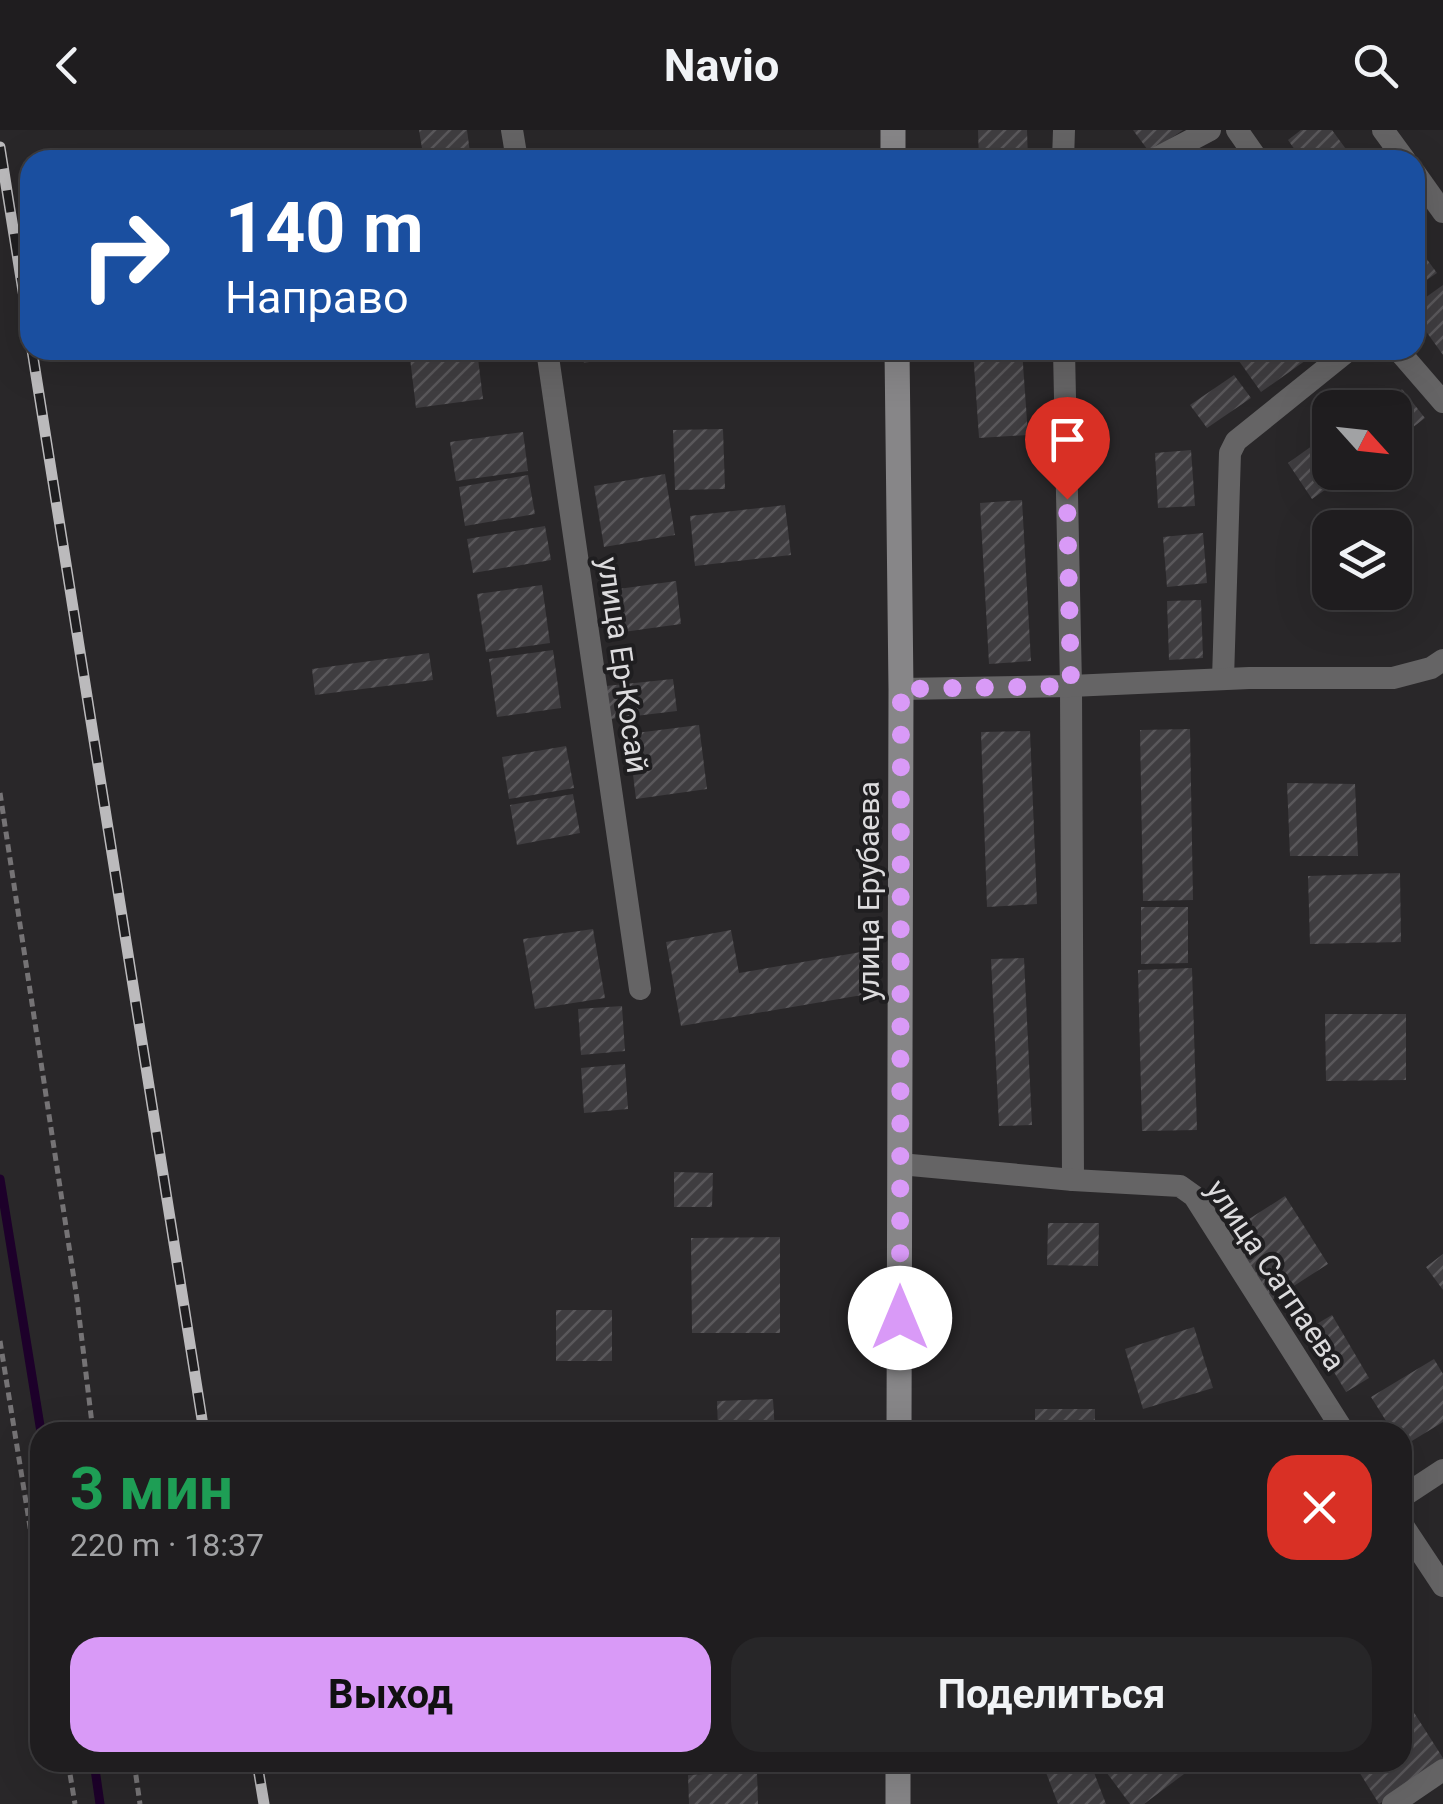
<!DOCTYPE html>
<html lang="ru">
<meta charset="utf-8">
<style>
:root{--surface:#1f1d1f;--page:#272628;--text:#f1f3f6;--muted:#a1a2a4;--line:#3c3b3d;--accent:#d99af7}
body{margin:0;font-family:Roboto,sans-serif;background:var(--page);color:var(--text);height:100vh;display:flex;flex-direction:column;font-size:38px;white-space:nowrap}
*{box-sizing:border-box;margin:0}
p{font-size:32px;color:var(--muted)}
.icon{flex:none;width:55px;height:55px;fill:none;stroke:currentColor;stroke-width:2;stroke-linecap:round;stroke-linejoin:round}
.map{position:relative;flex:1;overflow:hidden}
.sheet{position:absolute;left:30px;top:1292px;width:1382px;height:350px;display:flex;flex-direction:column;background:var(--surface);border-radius:30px;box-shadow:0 10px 40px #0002,0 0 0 2px var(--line)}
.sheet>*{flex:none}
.hud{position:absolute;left:20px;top:20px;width:1405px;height:210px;border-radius:30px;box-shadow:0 10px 40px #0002,0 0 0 2px var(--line);background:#1a4fa0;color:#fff;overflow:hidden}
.needle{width:65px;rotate:117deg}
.buttons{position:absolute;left:1312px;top:260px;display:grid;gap:20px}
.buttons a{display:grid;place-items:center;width:100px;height:100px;border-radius:20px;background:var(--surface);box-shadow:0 10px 40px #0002,0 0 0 2px var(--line);font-size:50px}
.pin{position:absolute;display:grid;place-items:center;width:85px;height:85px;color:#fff;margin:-102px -42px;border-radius:50% 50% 50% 0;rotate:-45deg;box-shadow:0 0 10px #0007}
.pin .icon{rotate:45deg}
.me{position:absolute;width:110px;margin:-55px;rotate:0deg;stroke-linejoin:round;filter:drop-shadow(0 0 8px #0008)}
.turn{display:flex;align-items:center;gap:35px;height:210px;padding:0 40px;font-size:45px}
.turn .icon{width:130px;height:130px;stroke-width:2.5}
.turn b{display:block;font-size:70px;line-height:85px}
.round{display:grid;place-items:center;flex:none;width:105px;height:105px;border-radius:30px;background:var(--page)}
.overview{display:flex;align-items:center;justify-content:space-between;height:170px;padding:0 40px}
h1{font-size:60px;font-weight:700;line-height:75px;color:#1e9e55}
.cta{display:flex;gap:20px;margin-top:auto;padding:20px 40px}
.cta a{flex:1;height:115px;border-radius:30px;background:var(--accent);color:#111;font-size:40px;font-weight:700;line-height:115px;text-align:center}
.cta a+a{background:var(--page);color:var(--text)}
header{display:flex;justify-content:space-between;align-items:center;height:130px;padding:0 40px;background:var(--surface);font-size:45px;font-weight:700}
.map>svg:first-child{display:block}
</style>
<header><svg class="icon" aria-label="back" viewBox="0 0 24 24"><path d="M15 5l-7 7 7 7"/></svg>Navio<svg class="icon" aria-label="search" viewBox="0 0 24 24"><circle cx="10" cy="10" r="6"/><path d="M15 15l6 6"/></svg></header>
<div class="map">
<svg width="1443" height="1674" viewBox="0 0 1443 1674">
<defs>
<pattern id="building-hatch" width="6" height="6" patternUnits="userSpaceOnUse" patternTransform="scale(2.5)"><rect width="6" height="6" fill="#3f3d40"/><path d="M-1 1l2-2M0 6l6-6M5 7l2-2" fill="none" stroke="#5a585b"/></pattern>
</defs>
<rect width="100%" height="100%" fill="#292729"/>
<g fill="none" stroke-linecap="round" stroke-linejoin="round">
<g stroke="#1d002a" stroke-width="9">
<polyline points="0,1049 41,1302"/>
<polyline points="94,1632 100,1674"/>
</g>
</g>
<g fill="url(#building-hatch)">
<polygon points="419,0 467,0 471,30 424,30"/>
<polygon points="978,0 1027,0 1028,30 979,30"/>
<polygon points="1133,0 1183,0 1150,23"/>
<polygon points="1301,0 1332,0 1354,30 1302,30 1288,10"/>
<polygon points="1415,113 1437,143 1415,158"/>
<polygon points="1443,155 1443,225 1415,186 1415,175"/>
<polygon points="409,220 477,220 483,269 416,278"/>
<polygon points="581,220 641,220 641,222 584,233"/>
<polygon points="973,220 1022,220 1028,305 979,308"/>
<polygon points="1255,220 1304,220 1309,228 1261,262 1239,231"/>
<polygon points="1234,245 1251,268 1207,298 1190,275"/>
<polygon points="1402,259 1425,288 1395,311 1395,278 1378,278"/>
<polygon points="723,299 725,359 675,360 673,300"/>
<polygon points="523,302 528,341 456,351 450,312"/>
<polygon points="1330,303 1330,342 1351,342 1312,369 1288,333"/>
<polygon points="1191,320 1195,376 1158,378 1155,323"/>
<polygon points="665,344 675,405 604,417 594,356"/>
<polygon points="528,345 535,384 465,396 459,357"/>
<polygon points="1022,370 1031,531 989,534 980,373"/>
<polygon points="785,375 791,425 695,436 690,386"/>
<polygon points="545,396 551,430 473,443 467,409"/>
<polygon points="1203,403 1207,453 1167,457 1163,407"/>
<polygon points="676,451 681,494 609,504 604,461"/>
<polygon points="542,455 550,513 486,522 477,464"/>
<polygon points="1201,470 1203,528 1169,530 1167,471"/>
<polygon points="553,520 561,578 497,587 489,529"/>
<polygon points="429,523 433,550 315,565 312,539"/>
<polygon points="673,549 677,581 610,589 606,556"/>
<polygon points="699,595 707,659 636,669 628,604"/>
<polygon points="1190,599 1193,770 1143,771 1140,600"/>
<polygon points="1030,601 1037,774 987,777 981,602"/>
<polygon points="566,616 574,658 509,669 502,627"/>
<polygon points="1287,653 1355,654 1358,726 1290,726"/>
<polygon points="573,664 580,703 517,715 510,675"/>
<polygon points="1400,743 1401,812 1310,814 1308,746"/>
<polygon points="1141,777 1188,777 1188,833 1141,834"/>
<polygon points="593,799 605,868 535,879 523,809"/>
<polygon points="731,800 739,843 861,822 868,864 681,896 666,812"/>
<polygon points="1024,828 1032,995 999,996 991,829"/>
<polygon points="1192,838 1197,1000 1142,1001 1138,840"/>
<polygon points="622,876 625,921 581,925 578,879"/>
<polygon points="1325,884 1406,884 1406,950 1326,951"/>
<polygon points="625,934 628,979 584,983 581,938"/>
<polygon points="674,1042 713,1043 712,1077 674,1077"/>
<polygon points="1285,1066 1328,1134 1272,1170 1229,1102"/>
<polygon points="1048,1093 1099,1093 1098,1136 1047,1135"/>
<polygon points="780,1107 780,1203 692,1203 691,1108"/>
<polygon points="1443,1124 1443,1160 1426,1137"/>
<rect x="556" y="1180" width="56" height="51"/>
<polygon points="1332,1185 1369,1248 1346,1262 1308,1199"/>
<polygon points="1194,1197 1213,1258 1143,1279 1125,1219"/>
<polygon points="1434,1229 1443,1244 1443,1292 1402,1317 1402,1302 1393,1302 1371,1267"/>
<polygon points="773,1269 775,1302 718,1302 717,1271"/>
<rect x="1035" y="1279" width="60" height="23"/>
<polygon points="1413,1581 1443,1628 1443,1634 1379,1674 1353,1632 1402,1632 1402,1588"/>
<polygon points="1042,1632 1090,1632 1106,1674 1058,1674"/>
<polygon points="1113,1632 1200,1632 1144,1674 1130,1674 1104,1639"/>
<polygon points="757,1641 758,1674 689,1674 688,1645"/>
</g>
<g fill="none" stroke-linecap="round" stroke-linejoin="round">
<g stroke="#757375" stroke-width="5" stroke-dasharray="8 5" stroke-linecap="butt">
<polyline points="0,663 77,1169 93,1302"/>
<polyline points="0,1211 40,1459"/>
<polyline points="68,1632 75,1674"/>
<polyline points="134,1632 140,1674"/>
</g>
<g stroke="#656465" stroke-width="22">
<polyline points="512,0 517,30"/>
<polyline points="1237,0 1258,30"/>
<polyline points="1383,0 1405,30"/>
<polyline points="1063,30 1064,0"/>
<polyline points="1153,30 1210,0"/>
<polyline points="1415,43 1443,82"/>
<polyline points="547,220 640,859"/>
<polyline points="1064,220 1071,556 1073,1050"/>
<polyline points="1398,220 1443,272"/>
<polyline points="1223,549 1230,323 1236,311 1349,220"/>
<polyline points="901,559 1071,556 1249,548 1393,548 1431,538 1443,530"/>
<polyline points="900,1034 1073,1050 1180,1056 1194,1066 1344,1302"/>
<polyline points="1402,1367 1443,1340"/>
<polyline points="1402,1394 1443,1456"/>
<polyline points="1393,1674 1443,1640"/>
</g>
<g stroke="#878688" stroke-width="25">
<polyline points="893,0 893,30"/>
<polyline points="897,220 901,559 899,1302"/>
<polyline points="898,1674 898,1632"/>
</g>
<defs>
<g id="rail">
<polyline points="0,17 30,205"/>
<polyline points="32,220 204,1302"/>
<polyline points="257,1632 264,1674"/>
</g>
</defs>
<use href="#rail" stroke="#bbbabc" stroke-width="11"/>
<use href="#rail" stroke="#1f1e20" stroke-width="8" stroke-dasharray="22" stroke-linecap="butt"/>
</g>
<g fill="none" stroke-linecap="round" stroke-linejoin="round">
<polyline stroke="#d99af7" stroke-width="18" stroke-dasharray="0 32.4" points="900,1188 901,559 1071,556 1067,369"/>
</g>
<g text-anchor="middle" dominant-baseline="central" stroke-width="8" stroke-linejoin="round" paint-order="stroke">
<g font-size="30" fill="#dcdbdd" stroke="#1f1e20">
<text transform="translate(623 535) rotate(82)">улица Ер-Косай</text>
<text transform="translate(868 761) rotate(-90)">улица Ерубаева</text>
<text transform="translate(1276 1145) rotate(56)">улица Сатпаева</text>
</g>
</g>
</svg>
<div class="buttons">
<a><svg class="needle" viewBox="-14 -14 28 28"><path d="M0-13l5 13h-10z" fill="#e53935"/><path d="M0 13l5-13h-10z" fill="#a1a2a4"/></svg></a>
<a><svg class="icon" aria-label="layers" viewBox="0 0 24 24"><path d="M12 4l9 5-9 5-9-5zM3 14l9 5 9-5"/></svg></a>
</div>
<div class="pin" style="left:1067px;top:369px;background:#d93025"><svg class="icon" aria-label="arrive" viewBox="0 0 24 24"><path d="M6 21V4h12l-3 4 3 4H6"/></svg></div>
<svg class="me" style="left:900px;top:1188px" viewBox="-20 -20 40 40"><circle r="19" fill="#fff"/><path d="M0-13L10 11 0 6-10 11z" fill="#d99af7"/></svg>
<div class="hud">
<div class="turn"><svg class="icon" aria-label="right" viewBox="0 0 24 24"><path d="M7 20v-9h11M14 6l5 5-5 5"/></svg><div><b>140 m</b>Направо</div></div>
</div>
<section class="sheet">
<div class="overview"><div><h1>3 мин</h1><p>220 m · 18:37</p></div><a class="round" style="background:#d93025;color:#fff"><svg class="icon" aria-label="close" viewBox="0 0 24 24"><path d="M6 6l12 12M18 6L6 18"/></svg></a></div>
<div class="cta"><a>Выход</a><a>Поделиться</a></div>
</section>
</div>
